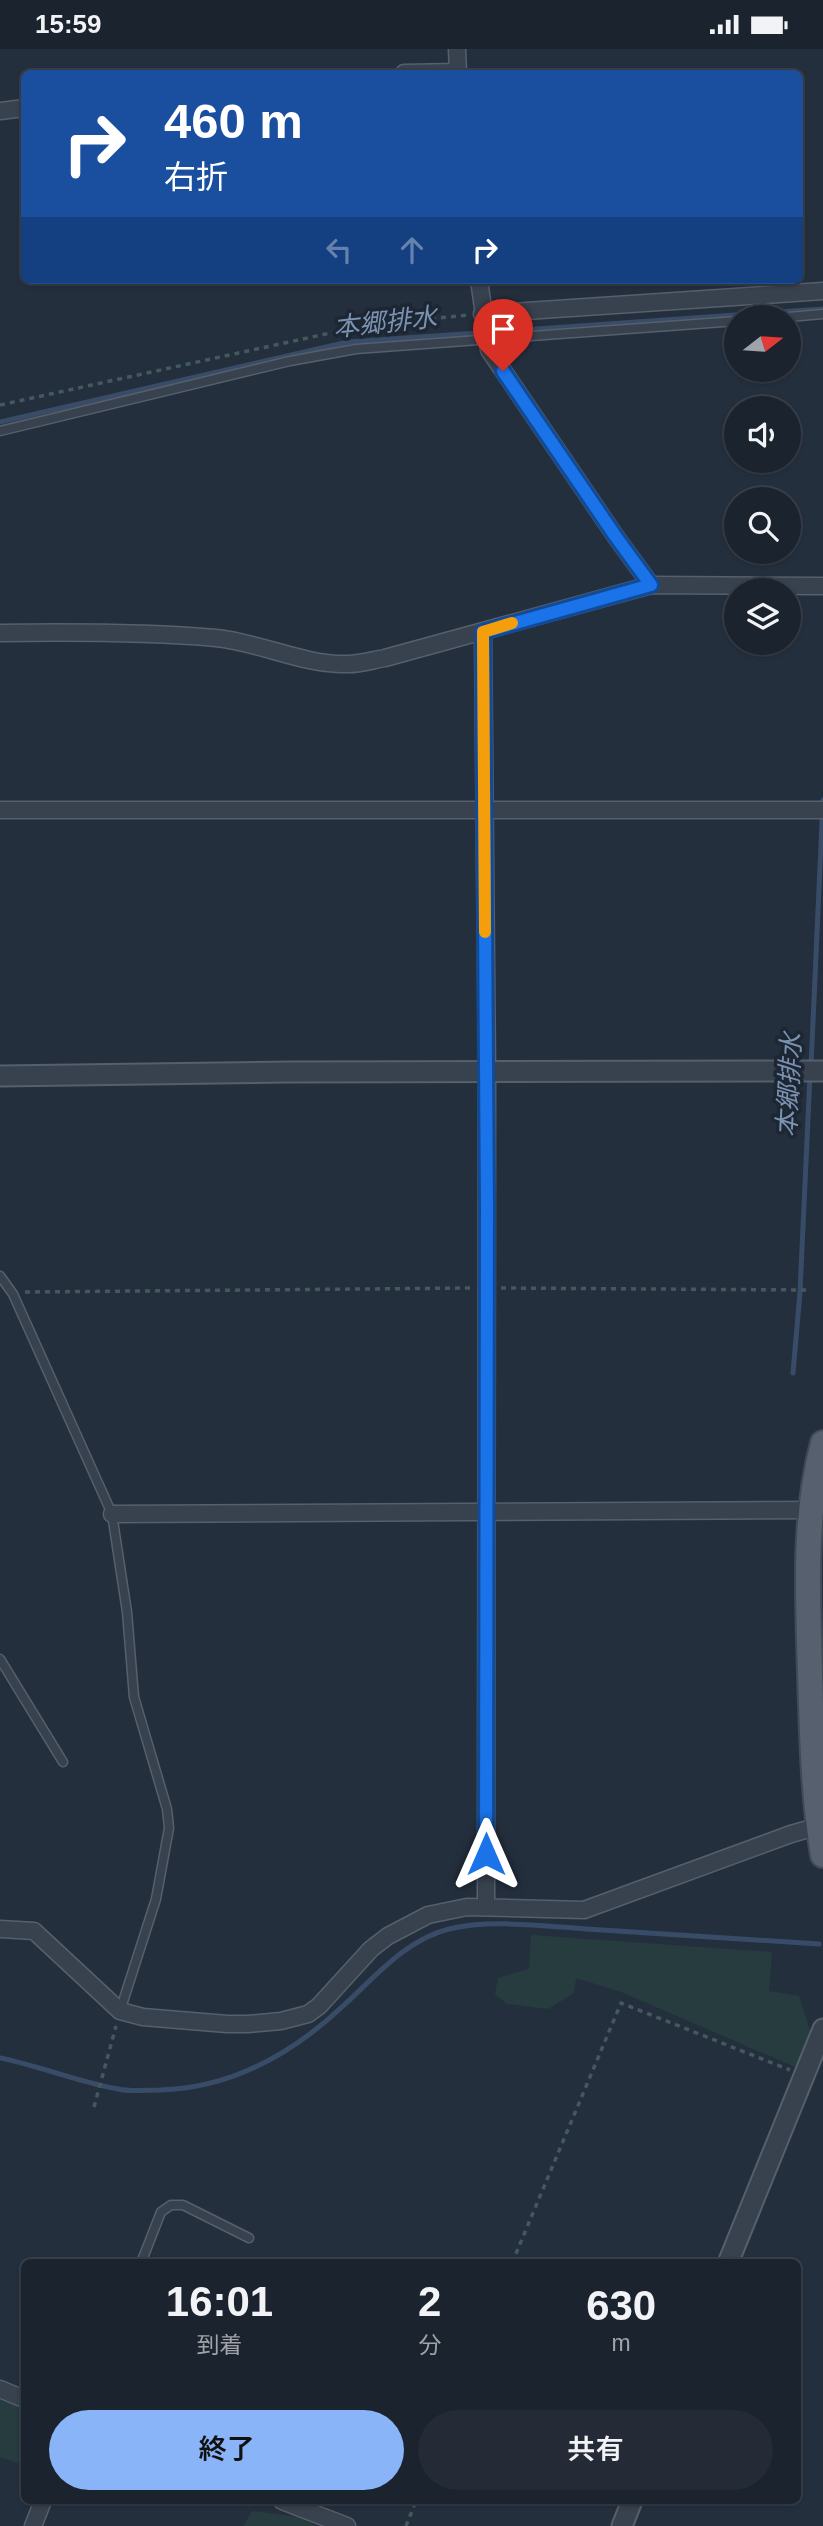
<!DOCTYPE html>
<html lang="ja">
<meta charset="utf-8">
<style>
:root{--surface:#1b232e;--page:#242b36;--text:#f1f3f6;--muted:#a0a4aa;--line:#39404a;--accent:#8ab4f8}
body{margin:0;font-family:Helvetica,"Noto Sans JP",sans-serif;background:var(--page);color:var(--text);height:100vh;display:flex;flex-direction:column;font-size:26px;white-space:nowrap}
*{box-sizing:border-box;margin:0}
p{font-size:23px;color:var(--muted)}
.icon{flex:none;width:38px;height:38px;fill:none;stroke:currentColor;stroke-width:2;stroke-linecap:round;stroke-linejoin:round}
.map{position:relative;flex:1;overflow:hidden}
.side{position:absolute;left:21px;top:2210px;width:780px;height:245px;display:flex;flex-direction:column;background:var(--surface);border-radius:10px;box-shadow:0 2px 5px #0004,0 0 0 2px var(--line)}
.side>*{flex:none}
.top-card{position:absolute;left:21px;top:21px;width:782px;height:214px;border-radius:10px;box-shadow:0 2px 5px #0004,0 0 0 2px var(--line);background:#1a4fa0;color:#fff;overflow:hidden}
.needle{width:46px;rotate:73deg}
.buttons{position:absolute;left:724px;top:256px;display:grid;gap:14px}
.buttons a{display:grid;place-items:center;width:77px;height:77px;border-radius:50%;background:var(--surface);box-shadow:0 2px 5px #0004,0 0 0 2px var(--line);font-size:35px}
.pin{position:absolute;display:grid;place-items:center;width:60px;height:60px;color:#fff;margin:-72px -30px;border-radius:50% 50% 50% 0;rotate:-45deg;box-shadow:0 0 7px #0007}
.pin .icon{rotate:45deg}
.me{position:absolute;width:77px;margin:-38px;rotate:0deg;stroke-linejoin:round;filter:drop-shadow(0 0 5px #0008)}
.turn{display:flex;align-items:center;gap:24px;height:147px;padding:0 28px;font-size:32px}
.turn .icon{width:91px;height:91px;stroke-width:2.5}
.turn b{display:block;font-size:49px;line-height:60px}
.lanes{display:flex;align-items:center;height:66px;padding:0 28px;background:#0003;justify-content:center;gap:35px;direction:ltr}
.lanes .off{opacity:.35}
.eta{display:flex;justify-content:space-evenly;align-items:center;height:119px;text-align:center}
.eta b{font-size:42px;font-weight:600;line-height:49px}
.primary-button{display:flex;gap:14px;margin-top:auto;padding:14px 28px}
.primary-button a{flex:1;height:80px;border-radius:42px;background:var(--accent);color:#111;font-size:28px;font-weight:600;line-height:80px;text-align:center}
.primary-button a+a{background:var(--page);color:var(--text)}
.status{display:flex;justify-content:space-between;align-items:center;height:49px;padding:0 35px;background:var(--surface);direction:ltr}
.status svg{height:19px;fill:currentColor}
.map>svg:first-child{display:block}
</style>
<div class="status"><b>15:59</b><svg viewBox="0 0 49 12"><path d="M0 12V9h3v3zM5 12V6h3v6zM10 12V3h3v9zM15 12V0h3v12zM26 1h20v11H26zM47 4h2v5h-2z"/></svg></div>
<div class="map">
<svg width="823" height="2477" viewBox="0 0 823 2477">
<rect width="100%" height="100%" fill="#242f3e"/>
<g fill="#263c3f">
<polygon points="531,1886 772,1903 769,1942 799,1947 811,1984 798,2016 795,2018 621,1943 576,1929 574,1944 548,1960 507,1955 495,1945 498,1929 529,1920"/>
<polygon points="0,2350 24,2358 24,2416 0,2408"/>
<polygon points="252,2462 298,2468 316,2477 243,2477"/>
</g>
<g fill="none" stroke-linecap="round" stroke-linejoin="round">
<g stroke="#394c67" stroke-width="5">
<polyline points="0,373 348,293 823,260"/>
<polyline points="811,1017 823,751"/>
<polyline points="793,1324 800,1243 810,1026"/>
<path d="M0 2009C40 2017 78 2033 118 2040 131 2043 146 2041 160 2041 232 2039 292 2005 343 1957 375 1928 405 1891 449 1880 490 1870 544 1877 586 1880 664 1885 741 1890 819 1895"/>
</g>
<defs>
<g id="service">
<polyline points="789,268 823,265"/>
<polyline points="0,382 290,312 356,300 737,272"/>
<polyline points="0,1227 13,1245 112,1465 127,1563 134,1648 167,1760 169,1779 156,1850 120,1962"/>
<polyline points="0,1610 63,1713"/>
<polyline points="141,2214 161,2163 171,2156 183,2156 249,2189"/>
</g>
<g id="minor">
<polyline points="457,0 458,24"/>
<polyline points="404,24 458,23"/>
<polyline points="0,62 24,59"/>
<polyline points="479,231 489,301 616,488 651,536"/>
<polyline points="482,265 823,242"/>
<polyline points="483,583 487,1024 486,1858"/>
<path d="M0 584C72 583 144 583 216 589 259 593 306 617 348 615 360 615 373 611 385 609L651 536 823 537"/>
<polyline points="0,761 823,761"/>
<polyline points="112,1465 821,1461"/>
<polyline points="0,1880 34,1882 120,1962 143,1968 227,1975 248,1975 281,1972 308,1965 319,1957 371,1900 388,1887 428,1866 467,1858 584,1861 791,1785 823,1776"/>
<polyline points="0,2340 24,2350"/>
<polyline points="282,2452 347,2477"/>
<polyline points="33,2477 43,2452"/>
</g>
<g id="tertiary">
<polyline points="0,1027 288,1023 823,1022"/>
<polyline points="728,2214 823,1980"/>
<polyline points="622,2477 632,2452"/>
</g>
<path id="primary" d="M823 1394C803 1470 808 1546 810 1624 812 1684 813 1746 823 1806"/>
</defs>
<use href="#service" stroke="#565f6c" stroke-width="11"/>
<use href="#minor" stroke="#565f6c" stroke-width="19"/>
<use href="#tertiary" stroke="#565f6c" stroke-width="23"/>
<use href="#primary" stroke="#414a57" stroke-width="28"/>
<g stroke="#44595c" stroke-width="3.5" stroke-dasharray="5 5" stroke-linecap="butt">
<polyline points="0,356 367,276 468,266"/>
<polyline points="501,1239 809,1241"/>
<polyline points="25,1243 473,1239"/>
<polyline points="94,2058 116,1977"/>
<polyline points="512,2214 621,1954 790,2021"/>
<polyline points="406,2477 416,2452"/>
</g>
<use href="#service" stroke="#38414e" stroke-width="8"/>
<use href="#minor" stroke="#38414e" stroke-width="16"/>
<use href="#tertiary" stroke="#38414e" stroke-width="19"/>
<use href="#primary" stroke="#56606e" stroke-width="24"/>
</g>
<g fill="none" stroke-linecap="round" stroke-linejoin="round">
<defs>
<polyline id="route" points="486,1805 487,1158 483,583 651,536 616,488 503,322"/>
</defs>
<use href="#route" stroke="#114b97" stroke-width="18"/>
<use href="#route" stroke="#1a73e8" stroke-width="12"/>
<polyline stroke="#f59e0b" stroke-width="12" points="485,883 483,583 512,574"/>
</g>
<g text-anchor="middle" dominant-baseline="central" stroke-width="7" stroke-linejoin="round" paint-order="stroke">
<g font-size="26" font-style="italic" fill="#7c92b1" stroke="#1d2633">
<text transform="translate(385 273) rotate(-6)">本郷排水</text>
<text transform="translate(789 1036) rotate(-87)">本郷排水</text>
</g>
</g>
</svg>
<div class="buttons">
<a><svg class="needle" viewBox="-14 -14 28 28"><path d="M0-13l5 13h-10z" fill="#e53935"/><path d="M0 13l5-13h-10z" fill="#a0a4aa"/></svg></a>
<a><svg class="icon" aria-label="sound" viewBox="0 0 24 24"><path d="M4 9h4l5-4v14l-5-4H4zM17 9q2 3 0 6"/></svg></a>
<a><svg class="icon" aria-label="search" viewBox="0 0 24 24"><circle cx="10" cy="10" r="6"/><path d="M15 15l6 6"/></svg></a>
<a><svg class="icon" aria-label="layers" viewBox="0 0 24 24"><path d="M12 4l9 5-9 5-9-5zM3 14l9 5 9-5"/></svg></a>
</div>
<div class="pin" style="left:503px;top:322px;background:#d93025"><svg class="icon" aria-label="arrive" viewBox="0 0 24 24"><path d="M6 21V4h12l-3 4 3 4H6"/></svg></div>
<svg class="me" style="left:486px;top:1805px" viewBox="-20 -20 40 40"><path d="M0-17L14 15 0 8-14 15z" fill="#1a73e8" stroke="#fff" stroke-width="4"/></svg>
<div class="top-card">
<div class="turn"><svg class="icon" aria-label="right" viewBox="0 0 24 24"><path d="M7 20v-9h11M14 6l5 5-5 5"/></svg><div><b>460 m</b>右折</div></div>
<div class="lanes"><svg class="icon off" aria-label="left" viewBox="0 0 24 24"><path d="M17 20v-9H6M10 6l-5 5 5 5"/></svg><svg class="icon off" aria-label="ahead" viewBox="0 0 24 24"><path d="M12 20V5M6 11l6-6 6 6"/></svg><svg class="icon" aria-label="right" viewBox="0 0 24 24"><path d="M7 20v-9h11M14 6l5 5-5 5"/></svg></div>
</div>
<section class="side">
<div class="eta">
<div><b>16:01</b><p>到着</p></div>
<div><b>2</b><p>分</p></div>
<div><b>630</b><p>m</p></div>
</div>
<div class="primary-button"><a>終了</a><a>共有</a></div>
</section>
</div>
